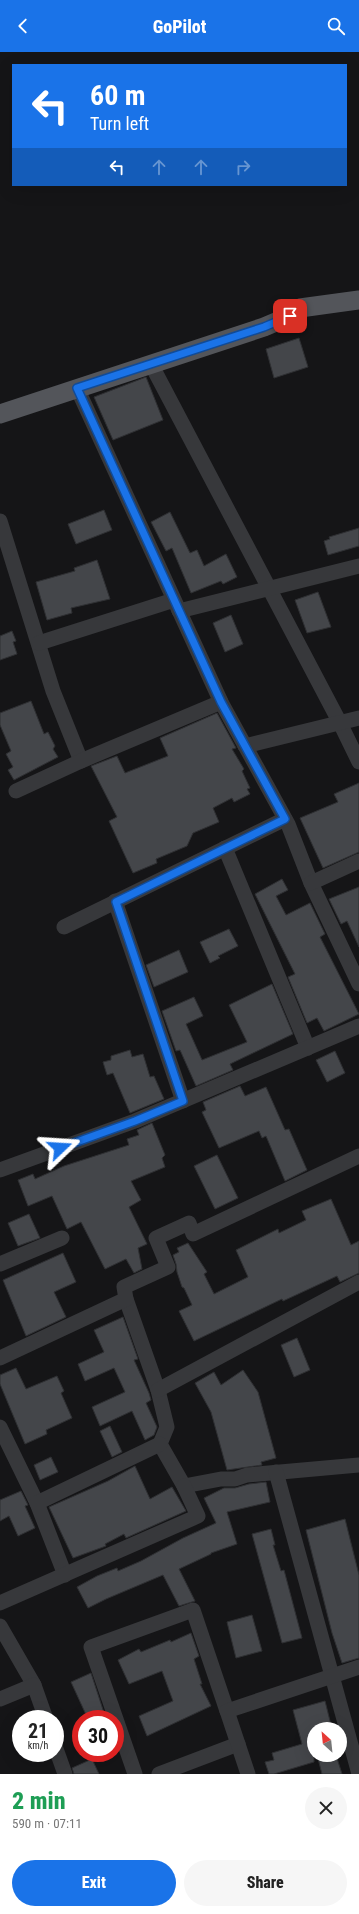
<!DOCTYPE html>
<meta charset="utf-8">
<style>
:root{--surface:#fff;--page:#f6f6f6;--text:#222;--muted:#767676;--accent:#1a73e8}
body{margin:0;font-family:"Roboto Condensed",sans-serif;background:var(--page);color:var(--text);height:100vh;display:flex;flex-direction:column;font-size:15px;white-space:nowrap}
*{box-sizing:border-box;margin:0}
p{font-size:13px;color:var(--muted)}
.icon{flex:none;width:22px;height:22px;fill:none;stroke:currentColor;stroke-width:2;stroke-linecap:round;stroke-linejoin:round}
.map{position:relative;height:1722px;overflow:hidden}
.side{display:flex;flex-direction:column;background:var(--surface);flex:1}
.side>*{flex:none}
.banner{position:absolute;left:12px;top:12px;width:335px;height:122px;border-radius:0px;box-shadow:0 4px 16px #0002;background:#1a73e8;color:#fff;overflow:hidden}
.needle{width:26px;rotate:333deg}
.controls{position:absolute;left:307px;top:1670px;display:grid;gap:8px}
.controls a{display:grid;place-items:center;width:40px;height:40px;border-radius:50%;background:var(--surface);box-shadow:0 4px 16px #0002;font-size:20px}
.speed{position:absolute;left:12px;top:1658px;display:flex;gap:8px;font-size:20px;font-weight:700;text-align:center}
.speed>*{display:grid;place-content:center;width:52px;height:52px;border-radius:50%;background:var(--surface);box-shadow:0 4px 16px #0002;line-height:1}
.speed small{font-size:10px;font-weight:400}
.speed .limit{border:6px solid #d22;background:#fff;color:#111}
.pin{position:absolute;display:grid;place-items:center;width:34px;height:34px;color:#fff;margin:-17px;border-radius:8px;box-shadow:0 2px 6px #0006}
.me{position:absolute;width:44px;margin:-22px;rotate:70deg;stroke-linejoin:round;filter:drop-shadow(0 0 3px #0008)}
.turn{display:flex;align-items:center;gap:14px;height:84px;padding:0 12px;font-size:18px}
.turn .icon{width:52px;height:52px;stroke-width:2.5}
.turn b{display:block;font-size:28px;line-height:34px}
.lanes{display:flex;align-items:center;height:38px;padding:0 12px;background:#0003;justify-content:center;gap:20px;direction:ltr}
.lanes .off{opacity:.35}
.round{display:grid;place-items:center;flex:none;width:42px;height:42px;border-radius:21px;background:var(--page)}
.summary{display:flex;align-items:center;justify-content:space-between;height:68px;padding:0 12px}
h1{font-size:24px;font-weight:800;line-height:30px;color:#1e9e55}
.primary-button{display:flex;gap:8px;margin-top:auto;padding:8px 12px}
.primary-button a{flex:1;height:46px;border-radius:24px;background:var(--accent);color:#fff;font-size:16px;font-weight:800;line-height:46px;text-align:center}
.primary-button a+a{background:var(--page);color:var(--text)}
header{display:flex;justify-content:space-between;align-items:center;height:52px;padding:0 12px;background:var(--accent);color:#fff;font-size:18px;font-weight:800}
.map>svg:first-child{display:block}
</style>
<header><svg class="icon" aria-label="back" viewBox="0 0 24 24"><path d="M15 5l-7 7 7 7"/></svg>GoPilot<svg class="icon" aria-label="search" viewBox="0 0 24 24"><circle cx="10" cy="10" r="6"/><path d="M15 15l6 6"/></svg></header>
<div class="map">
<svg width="359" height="1722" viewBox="0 0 359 1722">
<rect width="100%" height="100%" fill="#151517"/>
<g fill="#44464a" stroke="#2f3033">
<polygon points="299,286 308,315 274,326 266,297"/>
<polygon points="146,325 163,368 113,388 94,345"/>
<polygon points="104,458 112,478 76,492 68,472"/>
<polygon points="170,460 190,501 197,498 204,514 226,502 237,525 223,532 221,529 191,541 172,496 166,499 151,470"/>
<polygon points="359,476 359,494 328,503 324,489 330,487 329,485"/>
<polygon points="97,508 110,547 71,556 72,561 47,568 36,530 75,519 74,516"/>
<polygon points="318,540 331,575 307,581 295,548"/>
<polygon points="231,563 243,592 225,600 213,571"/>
<polygon points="12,579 16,589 13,590 17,602 0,608 0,584"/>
<polygon points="31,649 44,682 48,680 55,694 53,697 58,705 14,728 8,718 13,715 6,702 11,699 0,673 0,661"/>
<polygon points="217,661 236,696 232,697 244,717 242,719 250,736 247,737 250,742 234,750 232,746 213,756 219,770 193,781 187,794 156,807 157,811 133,821 109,769 117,765 91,714 117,704 125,721 168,704 160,686"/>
<polygon points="359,731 359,800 323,816 300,766 338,750 334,742"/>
<polygon points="282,827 288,838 276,844 286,863 310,851 325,882 320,885 359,962 324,979 317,966 307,971 288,925 295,922 255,842"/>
<polygon points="359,835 359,895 347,869 341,872 329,847"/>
<polygon points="229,877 238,894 218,904 220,906 210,911 200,890"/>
<polygon points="179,898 188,920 154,935 146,913"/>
<polygon points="272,932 293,982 230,1012 233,1018 196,1034 180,998 176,999 162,959 194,945 203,964 186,972 202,1008 247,990 229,953"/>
<polygon points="130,998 132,1005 143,1002 150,1025 154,1024 164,1047 130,1061 113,1021 107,1023 103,1010 111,1008 111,1004"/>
<polygon points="335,999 345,1021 327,1030 316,1008"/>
<polygon points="240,1034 245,1044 266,1035 285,1078 289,1077 307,1118 285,1129 266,1084 262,1086 259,1079 219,1096 202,1060 206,1058 203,1050"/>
<polygon points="152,1071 165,1103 162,1106 165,1115 131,1129 141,1148 129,1155 147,1192 138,1196 142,1217 134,1221 126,1207 105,1217 81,1170 67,1177 52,1144 28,1154 18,1128 33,1122 35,1127 64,1114 129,1093 127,1087 139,1083 137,1078"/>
<polygon points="217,1103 238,1146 215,1157 194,1114"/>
<polygon points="331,1147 351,1193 359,1189 359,1221 340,1230 337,1224 283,1249 282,1247 194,1289 179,1259 192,1253 184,1236 182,1235 177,1220 176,1212 173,1203 179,1200 177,1196 188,1191 207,1220 204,1222 214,1242 248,1225 236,1198 278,1177 279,1181 306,1168 302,1159"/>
<polygon points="29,1162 40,1186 18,1194 8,1171"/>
<polygon points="63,1201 76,1230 54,1240 66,1265 26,1284 3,1228"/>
<polygon points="123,1265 138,1307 134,1308 149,1341 151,1348 146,1351 157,1375 154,1383 145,1388 132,1359 100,1374 92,1355 125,1340 114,1316 85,1329 78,1312 104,1300 94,1278"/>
<polygon points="297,1286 310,1318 294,1325 281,1293"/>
<polygon points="16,1316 26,1337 57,1324 64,1339 61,1341 72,1366 46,1378 47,1382 25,1392 0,1332 0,1323"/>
<polygon points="243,1318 258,1340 276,1406 261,1410 262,1413 227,1418 211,1360 195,1331 214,1320 221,1333"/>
<polygon points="110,1374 122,1400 112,1405 100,1379"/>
<polygon points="51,1405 58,1420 40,1428 34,1413"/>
<polygon points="135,1414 150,1447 172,1435 186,1459 126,1486 124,1482 105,1492 106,1494 73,1506 49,1455 108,1429"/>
<polygon points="266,1430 270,1450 227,1460 237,1492 211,1501 211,1502 179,1517 195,1549 179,1554 163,1523 106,1547 88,1556 77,1535 97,1524 117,1516 118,1519 141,1509 183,1486 216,1471 204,1446 224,1436 235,1436 249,1432"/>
<polygon points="21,1439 28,1453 25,1454 35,1476 18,1484 9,1464 0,1469 0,1448"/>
<polygon points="345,1467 359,1523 359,1606 342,1611 332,1581 306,1478"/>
<polygon points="271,1477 275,1493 273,1493 281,1519 284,1518 302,1586 282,1591 252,1482"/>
<polygon points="252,1563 262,1599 236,1606 227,1570"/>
<polygon points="191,1581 199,1604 194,1607 202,1632 200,1632 211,1654 147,1684 139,1664 173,1649 162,1619 129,1632 118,1608 139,1597 141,1600 170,1588 171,1590"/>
<polygon points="91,1621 106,1667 88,1667 71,1630"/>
<polygon points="325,1649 332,1677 314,1677 314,1710 274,1722 269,1722 265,1710 274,1708 272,1701 302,1692 293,1658"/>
<polygon points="317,1703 336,1703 342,1722 322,1722"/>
<polygon points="92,1707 99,1722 74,1722 72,1716"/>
</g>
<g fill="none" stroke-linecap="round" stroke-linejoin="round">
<g stroke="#37383b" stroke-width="15">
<polyline points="151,312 340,671 359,710"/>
<polyline points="77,336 221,650 288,772 311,831 359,932"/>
<polyline points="0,469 53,639 81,709"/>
<polyline points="179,559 359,514"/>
<polyline points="39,591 174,548"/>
<polyline points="245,694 359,666"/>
<polyline points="16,739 81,709 221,650"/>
<polyline points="225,796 308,996"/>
<polyline points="311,831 359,809"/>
<polyline points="115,849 183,1049"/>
<polyline points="64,875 285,767"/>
<polyline points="0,1118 135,1069 359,974"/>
<polyline points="0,1212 62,1186"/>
<polyline points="126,1247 158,1338 167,1375 160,1392 184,1434 221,1427 235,1427 247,1423 359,1413"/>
<polyline points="0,1306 126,1247 124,1235 168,1215 156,1186 189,1171 193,1182 359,1104"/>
<polyline points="158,1338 359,1230"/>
<polyline points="0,1375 37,1451"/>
<polyline points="276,1420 359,1722"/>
<polyline points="65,1523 37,1451 160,1392"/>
<polyline points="0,1551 198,1464 184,1434"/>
<polyline points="0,1574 34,1633"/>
<polyline points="0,1647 34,1633 46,1667"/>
<polyline points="55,1694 65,1722"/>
<polyline points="135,1722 91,1595 193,1558 227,1659"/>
<polyline points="159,1722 238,1692"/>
<polyline points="248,1722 227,1659 359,1615"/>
</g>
<polyline stroke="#53555a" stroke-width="19" points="0,362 264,275 290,264 300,256 359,248"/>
</g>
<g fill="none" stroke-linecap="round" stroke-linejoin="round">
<defs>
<polyline id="route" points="60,1096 135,1069 183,1049 116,850 285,767 221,650 77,336 264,275 290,264"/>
</defs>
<use href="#route" stroke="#114b97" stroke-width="10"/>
<use href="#route" stroke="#1a73e8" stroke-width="7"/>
</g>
</svg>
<div class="controls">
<a><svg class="needle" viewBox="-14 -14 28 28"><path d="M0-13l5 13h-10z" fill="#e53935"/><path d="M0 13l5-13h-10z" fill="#767676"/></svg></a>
</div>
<div class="speed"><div>21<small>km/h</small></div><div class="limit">30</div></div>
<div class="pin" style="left:290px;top:264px;background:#d93025"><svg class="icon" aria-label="arrive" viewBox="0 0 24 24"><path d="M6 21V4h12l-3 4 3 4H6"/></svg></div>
<svg class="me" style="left:60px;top:1096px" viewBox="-20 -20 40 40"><path d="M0-17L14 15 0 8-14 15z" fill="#1a73e8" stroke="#fff" stroke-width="4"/></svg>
<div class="banner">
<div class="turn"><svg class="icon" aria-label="left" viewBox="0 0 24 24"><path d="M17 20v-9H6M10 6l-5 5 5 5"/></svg><div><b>60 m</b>Turn left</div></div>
<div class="lanes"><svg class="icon" aria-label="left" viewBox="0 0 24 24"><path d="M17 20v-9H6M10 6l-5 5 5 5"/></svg><svg class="icon off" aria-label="ahead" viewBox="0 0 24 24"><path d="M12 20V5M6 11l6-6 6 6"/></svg><svg class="icon off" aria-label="ahead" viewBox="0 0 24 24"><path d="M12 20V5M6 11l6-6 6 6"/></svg><svg class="icon off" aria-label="right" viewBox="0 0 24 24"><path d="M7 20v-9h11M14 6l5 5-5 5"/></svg></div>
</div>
</div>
<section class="side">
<div class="summary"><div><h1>2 min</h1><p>590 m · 07:11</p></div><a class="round"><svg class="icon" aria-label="close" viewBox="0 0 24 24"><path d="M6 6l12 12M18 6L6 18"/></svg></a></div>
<div class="primary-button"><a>Exit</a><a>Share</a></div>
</section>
